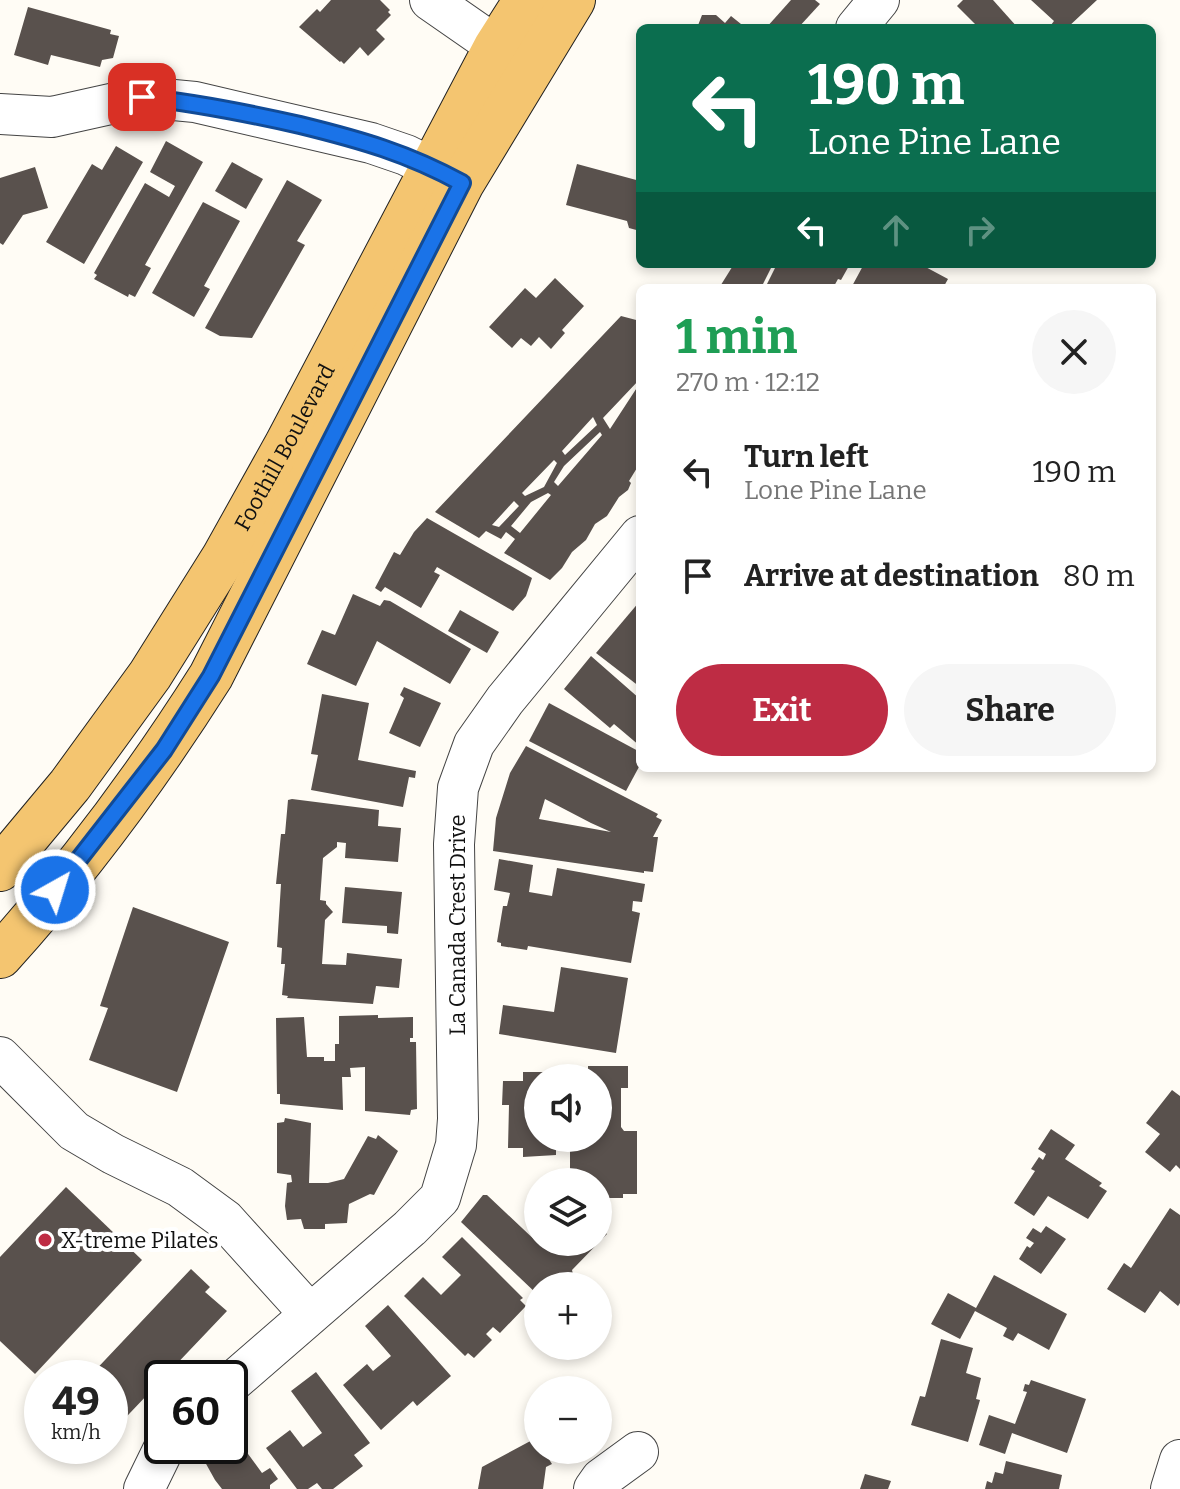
<!DOCTYPE html>
<meta charset="utf-8">
<style>
:root{--surface:#fff;--page:#f6f6f6;--text:#222;--muted:#767676;--accent:#be2c44}
body{margin:0;font-family:Bitter,serif;background:var(--page);color:var(--text);height:100vh;display:flex;flex-direction:column;font-size:30px;white-space:nowrap}
*{box-sizing:border-box;margin:0}
p{font-size:26px;color:var(--muted)}
.icon{flex:none;width:44px;height:44px;fill:none;stroke:currentColor;stroke-width:2;stroke-linecap:round;stroke-linejoin:round}
.map{position:relative;flex:1;overflow:hidden}
.side{position:absolute;left:636px;top:284px;width:520px;height:488px;display:flex;flex-direction:column;background:var(--surface);border-radius:12px;box-shadow:0 4px 12px #0003}
.side>*{flex:none}
.banner{position:absolute;left:636px;top:24px;width:520px;height:244px;border-radius:12px;box-shadow:0 4px 12px #0003;background:#0b6e4f;color:#fff;overflow:hidden}
.fabs{position:absolute;left:524px;top:1064px;display:grid;gap:16px}
.fabs a{display:grid;place-items:center;width:88px;height:88px;border-radius:50%;background:var(--surface);box-shadow:0 4px 12px #0003;font-size:40px}
.speed{position:absolute;left:24px;top:1360px;display:flex;gap:16px;font-size:40px;font-weight:700;text-align:center}
.speed>*{display:grid;place-content:center;width:104px;height:104px;border-radius:50%;background:var(--surface);box-shadow:0 4px 12px #0003;line-height:1}
.speed small{font-size:20px;font-weight:400}
.speed .limit{border:4px solid #111;border-radius:12px;background:#fff;color:#111}
.pin{position:absolute;display:grid;place-items:center;width:68px;height:68px;color:#fff;margin:-34px;border-radius:16px;box-shadow:0 4px 12px #0006}
.me{position:absolute;width:88px;margin:-44px;rotate:39deg;stroke-linejoin:round;filter:drop-shadow(0 0 6px #0008)}
.turn{display:flex;align-items:center;gap:28px;height:168px;padding:0 40px;font-size:36px}
.turn .icon{width:104px;height:104px;stroke-width:2.5}
.turn b{display:block;font-size:56px;line-height:68px}
.lanes{display:flex;align-items:center;height:76px;padding:0 40px;background:#0003;justify-content:center;gap:40px;direction:ltr}
.lanes .off{opacity:.35}
.round{display:grid;place-items:center;flex:none;width:84px;height:84px;border-radius:42px;background:var(--page)}
.summary{display:flex;align-items:center;justify-content:space-between;height:136px;padding:0 40px}
h1{font-size:48px;font-weight:700;line-height:60px;color:#1e9e55}
.cta{display:flex;gap:16px;margin-top:auto;padding:16px 40px}
.cta a{flex:1;height:92px;border-radius:48px;background:var(--accent);color:#fff;font-size:32px;font-weight:700;line-height:92px;text-align:center}
.cta a+a{background:var(--page);color:var(--text)}
ul{padding:0;list-style:none}
li{display:flex;align-items:center;gap:24px;height:104px;padding:0 40px}
li div{flex:1}
li b{display:block;font-size:30px}
li em{font-style:normal}
.map>svg:first-child{display:block}
</style>
<div class="map">
<svg width="1180" height="1489" viewBox="0 0 1180 1489">
<rect width="100%" height="100%" fill="#fffcf5"/>
<g fill="#59514d" fill-rule="evenodd">
<polygon points="331,0 380,0 390,10 388,12 391,15 376,30 385,39 368,56 360,47 344,64 341,61 340,62 299,27 317,9 320,12"/>
<polygon points="791,0 815,0 820,4 798,28 766,28"/>
<polygon points="963,0 993,0 1018,28 979,28 957,6"/>
<polygon points="1031,0 1097,0 1067,28 1054,28 1051,25 1054,21"/>
<polygon points="28,7 111,30 110,34 119,36 113,58 102,60 100,67 51,55 48,65 14,55"/>
<polygon points="702,15 716,15 725,23 731,16 746,28 697,28"/>
<polygon points="166,141 203,162 145,265 151,268 135,297 129,294 128,297 94,279 97,275 94,273 145,183 169,197 175,186 150,172"/>
<polygon points="116,146 143,162 84,264 46,242 92,164 102,170"/>
<polygon points="232,162 263,179 246,209 215,191"/>
<polygon points="577,164 640,181 640,231 629,228 627,221 566,205"/>
<polygon points="35,167 48,208 23,215 3,245 0,243 0,178"/>
<polygon points="287,180 322,200 297,241 305,245 252,338 220,336 205,328"/>
<polygon points="203,202 240,221 204,286 210,289 194,317 152,293"/>
<polygon points="734,264 773,264 761,288 719,288"/>
<polygon points="777,264 850,264 841,280 838,279 833,288 814,285 813,288 765,288"/>
<polygon points="864,264 906,264 912,267 914,264 920,264 948,279 943,288 851,288"/>
<polygon points="555,278 584,306 562,330 565,333 551,349 539,337 531,346 521,338 512,348 489,327 525,288 536,298"/>
<path d="M621 316 640 321V374L639 380 603 418 610 429 640 383V463L629 481 631 483 628 490 619 497 607 516 595 524 586 540 572 552 562 568 550 580 504 553 515 539 506 532 501 539 486 531 479 538 435 512ZM593 417 597 425 565 455 562 451ZM600 432 602 435 558 486 554 482 564 466ZM554 460 557 463 544 487 525 496 522 493ZM548 493 551 495 520 533 511 526 531 502ZM514 501 519 506 499 527 492 525Z"/>
<polygon points="427,518 532,578 526,596 513,611 437,567 434,572 440,575 421,608 385,587 381,592 375,588 394,552 400,555 414,532"/>
<polygon points="353,594 380,606 384,600 390,601 471,649 450,684 377,641 356,686 307,664 322,630 335,635"/>
<polygon points="640,601 640,687 596,653"/>
<polygon points="460,610 499,632 487,653 448,631"/>
<polygon points="591,656 640,699 640,746 614,724 610,728 564,689"/>
<polygon points="404,687 441,703 420,747 389,733 404,698 400,695"/>
<polygon points="322,694 369,703 358,760 416,771 415,778 409,777 403,807 311,790 318,755 311,754"/>
<polygon points="549,703 640,752 640,765 626,791 529,741"/>
<path d="M526 746 658 814 656 817 662 820 653 837H658L653 872 644 871V873L493 851 496 818 510 773ZM545 799 591 823 611 832 539 819Z"/>
<polygon points="292,799 379,810 378,826 401,828 398,862 345,858 346,843 337,842 337,847 323,858 320,900 326,901 326,904 333,912 325,920 322,964 346,965 347,953 402,959 399,988 376,986 373,1004 287,998 288,996 282,995 285,964 281,964 282,948 277,947 281,884 276,884 281,834 285,834 288,800"/>
<polygon points="499,859 533,865 529,892 552,896 557,868 645,884 642,902 633,901 632,911 640,913 631,963 528,946 527,950 501,946 501,943 497,942 503,906 507,906 510,893 494,890"/>
<polygon points="345,887 402,892 398,934 387,933 387,926 342,923"/>
<polygon points="133,907 229,942 177,1092 89,1060 108,1008 100,1006"/>
<polygon points="561,967 628,978 616,1053 499,1034 503,1005 554,1012"/>
<polygon points="378,1015 378,1018 413,1017 413,1038 410,1038 410,1042 416,1042 417,1109 411,1110 410,1115 365,1111 365,1067 350,1068 351,1077 342,1077 343,1110 280,1104 280,1094 277,1094 276,1018 304,1017 307,1057 324,1057 324,1061 335,1061 335,1044 339,1044 339,1016"/>
<polygon points="588,1066 628,1066 628,1088 621,1088 621,1127 624,1131 637,1131 637,1194 623,1194 623,1198 598,1198 598,1182 588,1182 588,1176 570,1176 570,1138 598,1138 598,1078 588,1078"/>
<polygon points="523,1072 549,1072 549,1078 538,1078 538,1138 556,1138 556,1155 523,1157 523,1148 508,1148 509,1105 502,1105 503,1081 523,1081"/>
<polygon points="1172,1090 1180,1096 1180,1169 1176,1165 1170,1172 1145,1152 1160,1134 1146,1123"/>
<polygon points="285,1118 311,1123 309,1183 328,1183 344,1179 368,1136 376,1139 378,1135 398,1151 374,1195 370,1194 349,1204 347,1223 325,1224 325,1229 304,1229 301,1219 287,1220 285,1206 287,1183 292,1182 291,1175 277,1173 277,1123 284,1122"/>
<polygon points="1051,1129 1075,1145 1065,1159 1102,1183 1099,1186 1107,1191 1088,1219 1048,1196 1034,1216 1014,1203 1035,1171 1031,1169 1039,1157 1043,1160 1046,1154 1038,1149"/>
<polygon points="66,1187 142,1260 35,1374 0,1341 0,1257"/>
<polygon points="483,1195 487,1195 540,1245 543,1242 598,1242 598,1225 607,1234 572,1270 574,1278 567,1286 538,1286 538,1295 461,1222"/>
<polygon points="1170,1208 1180,1215 1180,1303 1178,1306 1160,1291 1145,1313 1107,1289 1124,1263 1131,1268"/>
<polygon points="1046,1226 1066,1239 1041,1274 1019,1259 1027,1246 1030,1248 1034,1243 1026,1238 1033,1228 1041,1233"/>
<polygon points="462,1237 523,1298 520,1300 526,1306 500,1333 493,1327 486,1334 492,1340 474,1358 468,1353 465,1356 404,1296 423,1277 441,1295 461,1275 442,1257"/>
<polygon points="191,1269 210,1287 205,1292 227,1311 110,1434 110,1378 88,1378"/>
<polygon points="994,1275 1067,1314 1049,1350 1018,1333 1013,1341 1003,1336 1007,1328 975,1311 960,1339 931,1324 948,1293 976,1308"/>
<polygon points="388,1305 451,1376 417,1406 413,1401 381,1430 343,1385 367,1364 373,1371 391,1356 365,1326"/>
<polygon points="941,1339 973,1348 966,1373 981,1378 976,1399 980,1400 968,1442 911,1425 920,1396 925,1397"/>
<polygon points="316,1372 370,1443 354,1455 363,1466 333,1489 322,1489 317,1483 308,1489 297,1489 266,1448 290,1430 303,1447 322,1433 291,1391"/>
<polygon points="1031,1380 1086,1399 1067,1453 1012,1433 1005,1454 979,1445 989,1415 1015,1424 1027,1392 1023,1391 1025,1384 1029,1385"/>
<polygon points="536,1438 538,1450 543,1450 552,1464 546,1467 543,1489 478,1489 482,1467"/>
<polygon points="237,1439 262,1473 270,1468 278,1479 270,1485 270,1489 222,1489 215,1480 205,1462"/>
<polygon points="1006,1461 1062,1475 1059,1489 985,1489 987,1481 992,1483 995,1472 1003,1474"/>
<polygon points="865,1474 891,1481 888,1489 860,1489"/>
</g>
<g fill="none" stroke-linecap="round" stroke-linejoin="round">
<defs>
<g id="minor">
<polyline points="430,0 522,64"/>
<polyline points="856,28 879,0"/>
<polyline points="0,114 52,117 142,97 195,102 371,143 406,155 462,183"/>
<polyline points="0,1057 74,1131 113,1154 180,1187 225,1220 309,1313"/>
<polyline points="230,1384 410,1228 440,1198 456,1145 458,1119 454,844 458,788 474,744 505,700 640,536"/>
<polyline points="144,1489 165,1446"/>
<polyline points="594,1489 601,1479 638,1452"/>
<polyline points="1171,1489 1180,1460"/>
</g>
<g id="major">
<path id="s1" d="M0 869 70 785 150 675 224 557 287 444 496 47 526 0"/>
<path d="M0 956C78 870 149 774 211 676L462 183 573 0"/>
</g>
</defs>
<use href="#minor" stroke="#444" stroke-width="42"/>
<use href="#major" stroke="#222" stroke-width="46"/>
<use href="#minor" stroke="#fff" stroke-width="40"/>
<use href="#major" stroke="#f4c570" stroke-width="44"/>
</g>
<g fill="none" stroke-linecap="round" stroke-linejoin="round">
<defs>
<path id="route" d="M55 890 164 750 211 676 462 183C407 153 361 140 300 125 247 113 196 103 142 97"/>
</defs>
<use href="#route" stroke="#114b97" stroke-width="20"/>
<use href="#route" stroke="#1a73e8" stroke-width="14"/>
</g>
<circle fill="#be2c44" stroke="#fff" stroke-width="3" cx="45" cy="1240" r="8"/>
<g text-anchor="middle" dominant-baseline="central" stroke-width="8" stroke-linejoin="round" paint-order="stroke">
<g font-size="22" fill="#111" stroke="#fff">
<text stroke="none"><textPath href="#s1" startOffset="510">Foothill Boulevard</textPath></text>
<text transform="translate(457 925) rotate(-90)">La Canada Crest Drive</text>
</g>
<g font-size="22" fill="#111" stroke="#fff" text-anchor="start">
<text x="61" y="1240">X-treme Pilates</text>
</g>
</g>
</svg>
<div class="fabs">
<a><svg class="icon" aria-label="sound" viewBox="0 0 24 24"><path d="M4 9h4l5-4v14l-5-4H4zM17 9q2 3 0 6"/></svg></a>
<a><svg class="icon" aria-label="layers" viewBox="0 0 24 24"><path d="M12 4l9 5-9 5-9-5zM3 14l9 5 9-5"/></svg></a>
<a>+</a>
<a>−</a>
</div>
<div class="speed"><div>49<small>km/h</small></div><div class="limit">60</div></div>
<div class="pin" style="left:142px;top:97px;background:#d93025"><svg class="icon" aria-label="arrive" viewBox="0 0 24 24"><path d="M6 21V4h12l-3 4 3 4H6"/></svg></div>
<svg class="me" style="left:55px;top:890px" viewBox="-20 -20 40 40"><circle r="17" fill="#1a73e8" stroke="#fff" stroke-width="3"/><path d="M0-11L8 9 0 5-8 9z" fill="#fff"/></svg>
<div class="banner">
<div class="turn"><svg class="icon" aria-label="left" viewBox="0 0 24 24"><path d="M17 20v-9H6M10 6l-5 5 5 5"/></svg><div><b>190 m</b>Lone Pine Lane</div></div>
<div class="lanes"><svg class="icon" aria-label="left" viewBox="0 0 24 24"><path d="M17 20v-9H6M10 6l-5 5 5 5"/></svg><svg class="icon off" aria-label="ahead" viewBox="0 0 24 24"><path d="M12 20V5M6 11l6-6 6 6"/></svg><svg class="icon off" aria-label="right" viewBox="0 0 24 24"><path d="M7 20v-9h11M14 6l5 5-5 5"/></svg></div>
</div>
<section class="side">
<div class="summary"><div><h1>1 min</h1><p>270 m · 12:12</p></div><a class="round"><svg class="icon" aria-label="close" viewBox="0 0 24 24"><path d="M6 6l12 12M18 6L6 18"/></svg></a></div>
<ul>
<li><svg class="icon" aria-label="left" viewBox="0 0 24 24"><path d="M17 20v-9H6M10 6l-5 5 5 5"/></svg><div><b>Turn left</b><p>Lone Pine Lane</p></div><em>190 m</em></li>
<li><svg class="icon" aria-label="arrive" viewBox="0 0 24 24"><path d="M6 21V4h12l-3 4 3 4H6"/></svg><div><b>Arrive at destination</b></div><em>80 m</em></li>
</ul>
<div class="cta"><a>Exit</a><a>Share</a></div>
</section>
</div>
